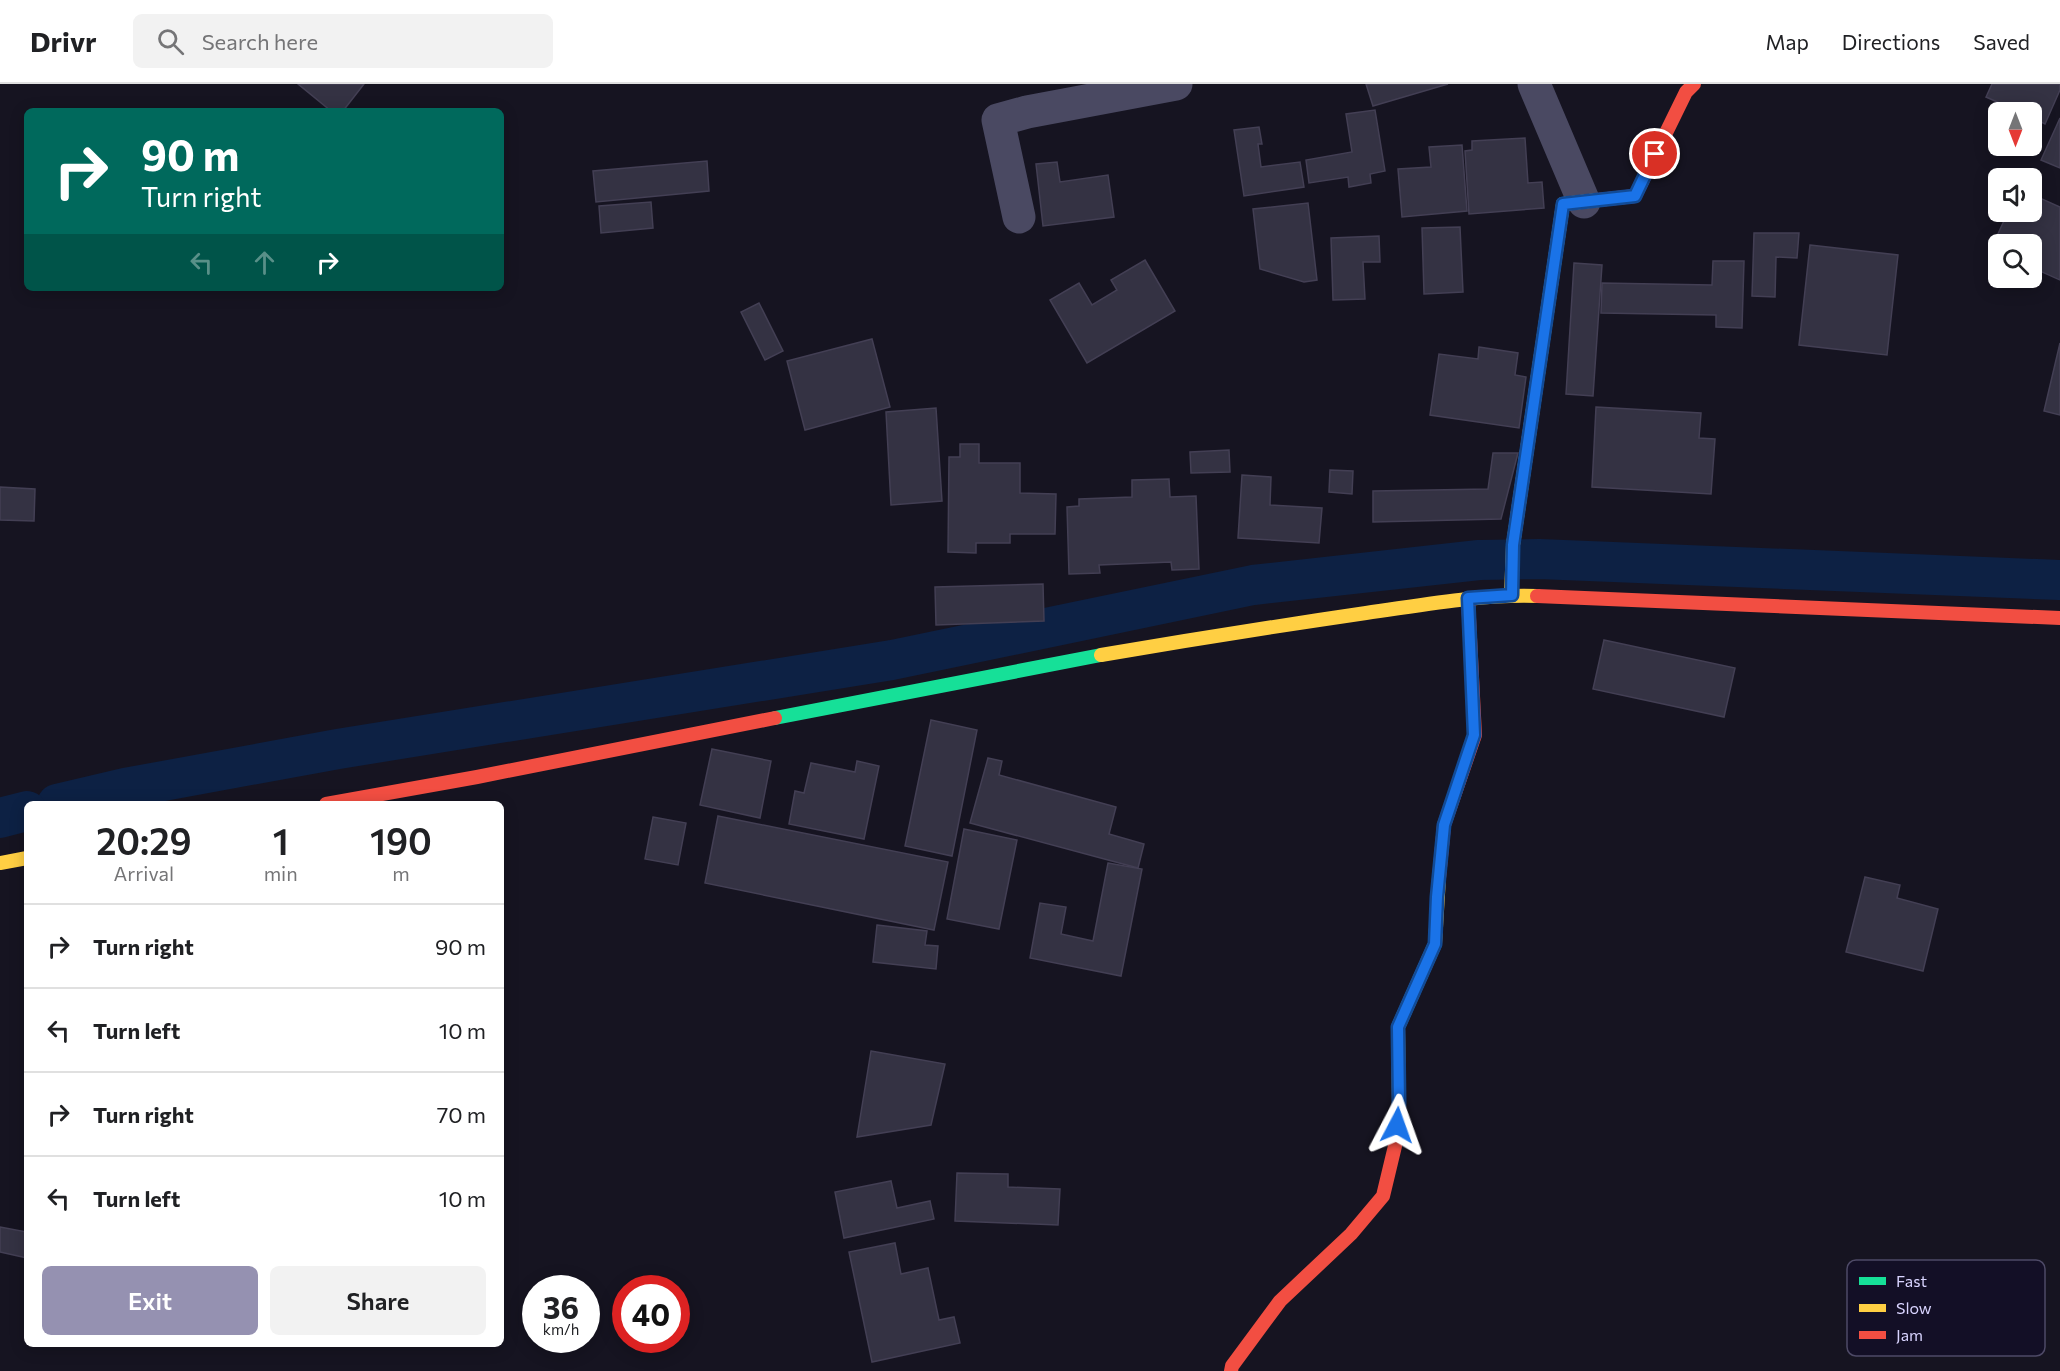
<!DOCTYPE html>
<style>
:root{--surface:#fff;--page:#f2f2f2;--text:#202124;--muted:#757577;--line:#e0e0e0;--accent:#9591b1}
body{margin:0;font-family:Commissioner,sans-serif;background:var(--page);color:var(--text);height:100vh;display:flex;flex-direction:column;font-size:22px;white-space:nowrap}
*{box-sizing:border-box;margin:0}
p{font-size:20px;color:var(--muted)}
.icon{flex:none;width:33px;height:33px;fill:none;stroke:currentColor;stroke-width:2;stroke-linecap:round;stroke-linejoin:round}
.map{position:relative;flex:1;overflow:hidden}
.sheet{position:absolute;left:24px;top:717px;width:480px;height:546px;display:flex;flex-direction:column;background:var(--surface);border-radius:9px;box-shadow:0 3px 15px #0003}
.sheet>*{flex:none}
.banner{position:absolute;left:24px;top:24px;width:480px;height:183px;border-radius:9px;box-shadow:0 3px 15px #0003;background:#00695c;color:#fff;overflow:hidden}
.needle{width:39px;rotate:180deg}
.tools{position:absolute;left:1988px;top:18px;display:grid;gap:12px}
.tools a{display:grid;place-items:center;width:54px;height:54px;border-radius:9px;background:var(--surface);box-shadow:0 3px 15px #0003;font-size:30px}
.speed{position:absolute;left:522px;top:1191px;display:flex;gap:12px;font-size:30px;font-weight:700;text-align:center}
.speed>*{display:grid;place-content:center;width:78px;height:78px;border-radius:50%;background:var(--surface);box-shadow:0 3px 15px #0003;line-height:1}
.speed small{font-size:15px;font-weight:400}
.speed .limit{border:9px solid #d22;background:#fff;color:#111}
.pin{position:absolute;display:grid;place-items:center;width:51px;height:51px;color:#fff;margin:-26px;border:3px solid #fff;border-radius:50%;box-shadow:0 2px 6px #0007}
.me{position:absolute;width:66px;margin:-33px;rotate:4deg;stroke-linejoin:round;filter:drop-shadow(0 0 4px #0008)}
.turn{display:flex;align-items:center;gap:21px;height:126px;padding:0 18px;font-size:27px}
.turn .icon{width:78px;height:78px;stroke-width:2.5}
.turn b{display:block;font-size:42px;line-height:51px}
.lanes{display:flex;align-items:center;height:57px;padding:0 18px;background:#0003;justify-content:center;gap:30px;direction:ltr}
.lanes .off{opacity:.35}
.eta{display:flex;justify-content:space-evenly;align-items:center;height:102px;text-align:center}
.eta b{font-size:36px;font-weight:600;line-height:42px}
.button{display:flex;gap:12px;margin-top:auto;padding:12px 18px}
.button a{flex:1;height:69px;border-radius:9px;background:var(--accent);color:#fff;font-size:24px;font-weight:600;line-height:69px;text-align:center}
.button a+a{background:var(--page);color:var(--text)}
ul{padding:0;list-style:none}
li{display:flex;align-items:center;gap:18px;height:84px;padding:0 18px;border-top:2px solid var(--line)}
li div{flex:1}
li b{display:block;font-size:22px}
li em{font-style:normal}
header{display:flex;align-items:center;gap:36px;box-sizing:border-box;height:84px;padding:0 30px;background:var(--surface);border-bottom:2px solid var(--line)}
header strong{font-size:28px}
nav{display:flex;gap:33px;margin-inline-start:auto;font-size:21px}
.search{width:420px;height:54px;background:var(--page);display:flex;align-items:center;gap:15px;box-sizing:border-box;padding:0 21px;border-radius:9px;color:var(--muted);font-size:22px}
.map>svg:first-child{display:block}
</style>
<header>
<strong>Drivr</strong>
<div class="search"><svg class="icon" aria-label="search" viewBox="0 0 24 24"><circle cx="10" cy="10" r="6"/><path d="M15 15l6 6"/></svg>Search here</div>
<nav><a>Map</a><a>Directions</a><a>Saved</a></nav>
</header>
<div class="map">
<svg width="2060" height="1287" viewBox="0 0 2060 1287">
<rect width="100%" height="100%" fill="#161421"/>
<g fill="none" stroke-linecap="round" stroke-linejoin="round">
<g stroke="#0d2144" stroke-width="40">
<polyline points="57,720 125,704 338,665 892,576 1253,501 1479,476 1539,475 2060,496"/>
<polyline points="0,734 27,727"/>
</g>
</g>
<g fill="#343243" stroke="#433f54" stroke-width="1.5">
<polygon points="298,0 364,0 343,27 331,27"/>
<polygon points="1366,0 1448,0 1373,22"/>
<polygon points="1992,0 2060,0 2060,6 2045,40 2031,33 2031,28 2020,28 1986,13"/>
<polygon points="1375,26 1385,87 1370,90 1371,99 1349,103 1348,93 1309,99 1306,76 1352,68 1346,30"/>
<polygon points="2060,34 2060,84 2041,76"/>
<polygon points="1259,43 1262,60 1258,60 1261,83 1300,78 1304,103 1244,112 1234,46"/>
<polygon points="1525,54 1528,99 1542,98 1544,124 1469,130 1465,67 1472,66 1472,57"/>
<polygon points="1462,61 1467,127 1402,133 1398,85 1431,83 1429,63"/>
<polygon points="707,77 709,107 596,118 593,87"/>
<polygon points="1057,78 1060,98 1108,91 1114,133 1043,142 1036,80"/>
<polygon points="2031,110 2060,123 2060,196 2031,183 2031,160 1998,160 1998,168 1991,165 2008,128 2031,128"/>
<polygon points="651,118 653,144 601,149 599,122"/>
<polygon points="1308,119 1317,196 1304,198 1260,185 1253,125"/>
<polygon points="1460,143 1463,208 1424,210 1422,144"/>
<polygon points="1754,149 1799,149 1797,174 1776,173 1775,213 1752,212"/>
<polygon points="1379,152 1380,178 1363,178 1365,215 1333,216 1331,154"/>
<polygon points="1810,161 1898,171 1887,271 1799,261"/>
<polygon points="1145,176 1175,227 1087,279 1050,216 1079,199 1092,221 1117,206 1111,196"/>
<polygon points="1713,177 1744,177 1742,244 1716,243 1716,231 1601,229 1602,199 1712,201"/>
<polygon points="1574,179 1602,181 1593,312 1566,310"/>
<polygon points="759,219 783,267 765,276 741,228"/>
<polygon points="872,255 890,323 805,346 787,277"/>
<polygon points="2060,259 2060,331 2044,327"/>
<polygon points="1479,263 1518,269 1515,291 1526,293 1519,344 1430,331 1439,270 1478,275"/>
<polygon points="1596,323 1701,329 1699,354 1715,355 1711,410 1592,403"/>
<polygon points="936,324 942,417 891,421 886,328"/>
<polygon points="960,360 979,360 979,379 1020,379 1020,409 1056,410 1055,450 1010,450 1010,459 976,459 976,469 948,468 949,373 960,373"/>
<polygon points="1229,366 1230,388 1191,389 1190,368"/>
<polygon points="1493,369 1518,369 1501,435 1373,438 1373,407 1488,405"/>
<polygon points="1330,386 1353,387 1352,410 1329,408"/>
<polygon points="1242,391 1271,393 1270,421 1322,424 1319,459 1238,454"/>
<polygon points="1169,395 1170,413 1196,412 1199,485 1172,486 1171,478 1099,481 1100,489 1069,490 1067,423 1079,422 1079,415 1132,413 1132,396"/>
<polygon points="0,403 35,405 34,437 0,436"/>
<polygon points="1043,500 1044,537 936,541 935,503"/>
<polygon points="1604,556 1735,584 1724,633 1593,605"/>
<polygon points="931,636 977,646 952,772 905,762"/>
<polygon points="712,665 771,677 760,734 700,721"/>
<polygon points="988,674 1002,677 999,691 1116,723 1109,750 1144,760 1138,784 970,739"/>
<polygon points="857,677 879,682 864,755 789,740 795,707 804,709 811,679 855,688"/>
<polygon points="718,732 948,778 934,846 705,799"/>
<polygon points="653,733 686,739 678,781 645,775"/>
<polygon points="964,745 1017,756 999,845 947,835"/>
<polygon points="1108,779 1142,785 1121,892 1030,874 1040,819 1066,823 1061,850 1093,857"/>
<polygon points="1865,793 1900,801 1897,814 1938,825 1923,887 1846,868"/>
<polygon points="877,841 927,847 925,861 938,862 936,885 873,878"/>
<polygon points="871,967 945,980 931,1041 857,1053"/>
<polygon points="957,1089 1008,1090 1008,1103 1060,1105 1058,1141 955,1137"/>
<polygon points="891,1097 897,1124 930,1117 934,1135 844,1154 835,1108"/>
<polygon points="0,1143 27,1148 27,1174 0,1168"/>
<polygon points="895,1159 901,1190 928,1184 939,1236 954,1233 960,1259 872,1278 849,1168"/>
</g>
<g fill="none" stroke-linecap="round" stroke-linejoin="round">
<g stroke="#4a4962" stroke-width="33">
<polyline points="1534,0 1584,118"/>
<polyline points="1019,133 998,36 1027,28 1176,0"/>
</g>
<polyline stroke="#16e098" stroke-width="14" points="775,634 1101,571"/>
<g stroke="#ffcf43" stroke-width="14">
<polyline points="1511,511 1513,461 1563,120 1598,116"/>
<path d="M1101 571C1189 556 1277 542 1366 529 1423 521 1480 510 1537 512"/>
<polyline points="0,779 27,774"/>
<polyline points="1397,1041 1399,1019 1398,943 1435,860 1439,794"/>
</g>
<g stroke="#f24e42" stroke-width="14">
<polyline points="1598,116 1635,112 1686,8 1694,0"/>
<polyline points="1537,512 2060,534"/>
<polyline points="326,720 477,693 775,634"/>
<polyline points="1439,794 1444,741 1475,651 1468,514"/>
<polyline points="1231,1287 1232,1282 1280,1217 1351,1150 1383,1112 1395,1062 1397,1041"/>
</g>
</g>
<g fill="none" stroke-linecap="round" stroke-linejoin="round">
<defs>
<polyline id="route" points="1397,1041 1399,1019 1398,943 1435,860 1437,813 1444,741 1474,651 1468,514 1512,511 1513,461 1563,120 1635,112 1655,70"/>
</defs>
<use href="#route" stroke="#114b97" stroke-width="15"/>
<use href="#route" stroke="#1a73e8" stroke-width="10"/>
</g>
<rect x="1847" y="1176" width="198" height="96" rx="9" fill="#130f26" stroke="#4e4a67" stroke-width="1.5"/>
<rect x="1859" y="1193" width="27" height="8" fill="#16e098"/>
<rect x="1859" y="1220" width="27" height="8" fill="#ffcf43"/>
<rect x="1859" y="1247" width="27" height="8" fill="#f24e42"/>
<g font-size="16" fill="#d9d4ff">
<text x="1896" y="1203">Fast</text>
<text x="1896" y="1230">Slow</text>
<text x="1896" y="1257">Jam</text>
</g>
</svg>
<div class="tools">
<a><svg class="needle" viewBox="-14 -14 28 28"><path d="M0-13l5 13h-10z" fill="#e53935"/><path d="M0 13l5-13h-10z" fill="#757577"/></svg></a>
<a><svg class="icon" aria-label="sound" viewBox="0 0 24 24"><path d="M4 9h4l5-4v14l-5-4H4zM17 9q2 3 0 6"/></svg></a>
<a><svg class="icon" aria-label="search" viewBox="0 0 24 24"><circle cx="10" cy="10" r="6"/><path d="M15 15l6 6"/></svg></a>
</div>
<div class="speed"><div>36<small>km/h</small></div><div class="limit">40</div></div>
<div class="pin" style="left:1655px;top:70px;background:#d93025"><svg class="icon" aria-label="arrive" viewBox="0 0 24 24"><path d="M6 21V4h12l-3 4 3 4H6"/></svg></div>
<svg class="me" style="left:1397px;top:1041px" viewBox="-20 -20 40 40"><path d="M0-17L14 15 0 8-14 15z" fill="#1a73e8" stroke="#fff" stroke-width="4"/></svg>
<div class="banner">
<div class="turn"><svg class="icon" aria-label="right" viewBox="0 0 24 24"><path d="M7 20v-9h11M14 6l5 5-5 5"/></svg><div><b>90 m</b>Turn right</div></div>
<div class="lanes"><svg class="icon off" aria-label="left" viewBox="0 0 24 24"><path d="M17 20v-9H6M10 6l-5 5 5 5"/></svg><svg class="icon off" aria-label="ahead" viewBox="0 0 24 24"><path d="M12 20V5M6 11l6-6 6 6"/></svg><svg class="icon" aria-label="right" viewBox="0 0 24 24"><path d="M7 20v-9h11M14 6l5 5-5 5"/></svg></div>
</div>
<section class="sheet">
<div class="eta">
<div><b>20:29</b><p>Arrival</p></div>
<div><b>1</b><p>min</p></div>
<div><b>190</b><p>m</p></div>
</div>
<ul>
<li><svg class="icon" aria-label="right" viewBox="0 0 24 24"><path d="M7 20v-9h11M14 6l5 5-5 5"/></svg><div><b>Turn right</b></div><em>90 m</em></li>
<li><svg class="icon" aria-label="left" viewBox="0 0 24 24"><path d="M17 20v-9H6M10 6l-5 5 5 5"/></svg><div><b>Turn left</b></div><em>10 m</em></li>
<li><svg class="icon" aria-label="right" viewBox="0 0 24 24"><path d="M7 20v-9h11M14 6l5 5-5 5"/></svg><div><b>Turn right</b></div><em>70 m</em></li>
<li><svg class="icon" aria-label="left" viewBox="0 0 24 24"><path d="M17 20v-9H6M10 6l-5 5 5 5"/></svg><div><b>Turn left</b></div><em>10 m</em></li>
</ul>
<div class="button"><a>Exit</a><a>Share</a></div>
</section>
</div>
